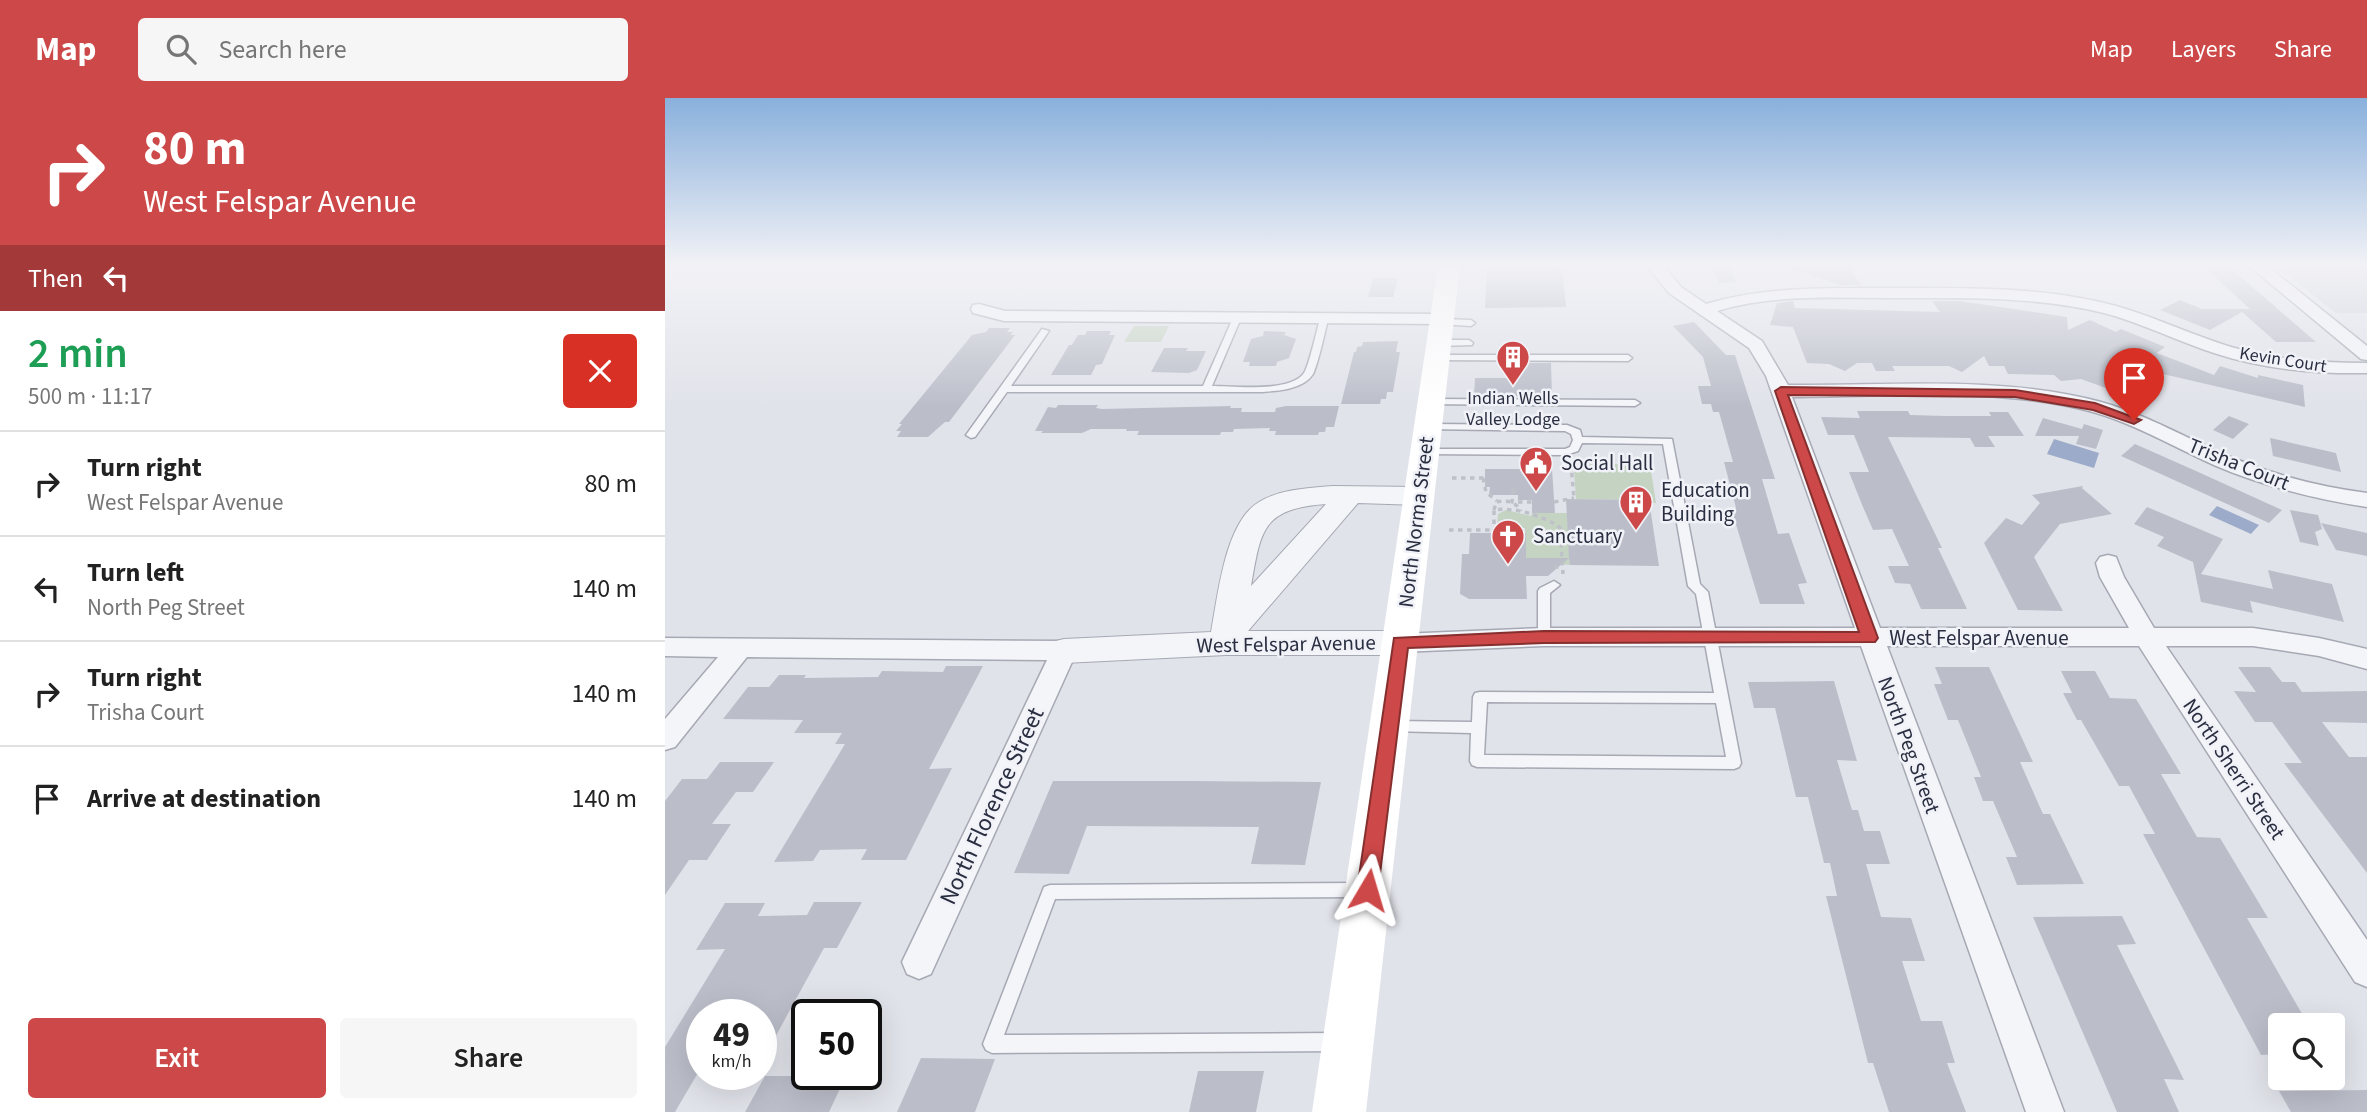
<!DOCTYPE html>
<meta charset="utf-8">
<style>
:root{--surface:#fff;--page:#f6f6f6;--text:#222;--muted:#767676;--line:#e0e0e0;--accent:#cd4848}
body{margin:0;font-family:"Source Sans 3",sans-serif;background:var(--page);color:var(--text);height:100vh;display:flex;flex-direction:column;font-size:26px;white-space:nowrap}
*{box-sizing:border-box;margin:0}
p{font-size:23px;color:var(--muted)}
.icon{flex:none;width:38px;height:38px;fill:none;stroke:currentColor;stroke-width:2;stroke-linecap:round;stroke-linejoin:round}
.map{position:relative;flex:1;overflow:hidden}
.details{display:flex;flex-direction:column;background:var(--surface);width:665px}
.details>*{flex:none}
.top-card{background:#cd4848;color:#fff;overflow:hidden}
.tools{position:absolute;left:1603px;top:915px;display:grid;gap:14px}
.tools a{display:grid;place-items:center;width:77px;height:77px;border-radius:7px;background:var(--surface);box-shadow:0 7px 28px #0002;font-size:35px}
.speed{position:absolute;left:21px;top:901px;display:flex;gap:14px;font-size:35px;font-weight:700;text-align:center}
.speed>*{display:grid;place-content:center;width:91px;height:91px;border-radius:50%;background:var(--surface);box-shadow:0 7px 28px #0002;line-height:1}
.speed small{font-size:18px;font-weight:400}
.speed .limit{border:4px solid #111;border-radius:10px;background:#fff;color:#111}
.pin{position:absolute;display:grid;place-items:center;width:60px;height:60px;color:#fff;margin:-72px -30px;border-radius:50% 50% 50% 0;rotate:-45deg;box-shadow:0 0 7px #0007}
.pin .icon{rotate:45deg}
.me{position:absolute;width:77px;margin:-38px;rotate:7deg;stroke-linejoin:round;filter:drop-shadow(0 0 5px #0008)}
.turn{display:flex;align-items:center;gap:24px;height:147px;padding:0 28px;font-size:32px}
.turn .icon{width:91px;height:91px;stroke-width:2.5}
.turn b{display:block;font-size:49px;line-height:60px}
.then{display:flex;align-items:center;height:66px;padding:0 28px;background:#0003;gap:14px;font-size:26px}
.round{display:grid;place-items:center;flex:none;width:74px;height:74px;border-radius:7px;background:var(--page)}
.head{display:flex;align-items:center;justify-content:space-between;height:119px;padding:0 28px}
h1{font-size:42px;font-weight:600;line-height:52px;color:#1e9e55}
.primary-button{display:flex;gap:14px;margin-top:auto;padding:14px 28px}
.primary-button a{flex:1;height:80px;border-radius:7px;background:var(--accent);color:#fff;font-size:28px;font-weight:600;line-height:80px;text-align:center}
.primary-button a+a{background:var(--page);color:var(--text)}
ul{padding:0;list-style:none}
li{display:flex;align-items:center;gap:21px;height:105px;padding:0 28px;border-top:2px solid var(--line)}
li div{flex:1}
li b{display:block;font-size:26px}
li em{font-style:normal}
header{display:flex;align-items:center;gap:42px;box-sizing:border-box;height:98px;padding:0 35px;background:var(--accent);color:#fff}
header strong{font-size:33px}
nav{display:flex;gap:38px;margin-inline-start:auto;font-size:24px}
.search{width:490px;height:63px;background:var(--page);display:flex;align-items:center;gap:18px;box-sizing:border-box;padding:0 24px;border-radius:7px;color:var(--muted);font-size:26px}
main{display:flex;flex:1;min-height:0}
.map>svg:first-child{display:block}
</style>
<header>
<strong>Map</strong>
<div class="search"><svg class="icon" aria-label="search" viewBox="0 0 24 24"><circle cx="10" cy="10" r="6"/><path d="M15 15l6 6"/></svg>Search here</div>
<nav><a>Map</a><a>Layers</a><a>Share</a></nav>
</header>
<main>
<section class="details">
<div class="top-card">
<div class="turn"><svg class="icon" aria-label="right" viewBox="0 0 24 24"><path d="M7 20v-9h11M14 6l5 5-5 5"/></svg><div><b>80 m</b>West Felspar Avenue</div></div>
<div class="then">Then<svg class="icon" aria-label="left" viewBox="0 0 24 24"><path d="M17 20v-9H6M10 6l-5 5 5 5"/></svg></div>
</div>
<div class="head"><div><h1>2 min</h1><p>500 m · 11:17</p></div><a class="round" style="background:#d93025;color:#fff"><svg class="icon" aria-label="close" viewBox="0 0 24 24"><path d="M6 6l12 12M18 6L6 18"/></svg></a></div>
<ul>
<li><svg class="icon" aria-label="right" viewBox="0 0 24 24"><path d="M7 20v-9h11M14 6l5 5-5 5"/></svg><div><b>Turn right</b><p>West Felspar Avenue</p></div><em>80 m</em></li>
<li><svg class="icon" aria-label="left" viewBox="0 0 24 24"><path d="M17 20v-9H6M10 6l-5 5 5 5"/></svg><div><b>Turn left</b><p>North Peg Street</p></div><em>140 m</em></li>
<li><svg class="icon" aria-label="right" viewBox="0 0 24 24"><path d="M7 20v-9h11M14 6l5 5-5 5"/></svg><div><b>Turn right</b><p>Trisha Court</p></div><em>140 m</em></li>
<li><svg class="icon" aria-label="arrive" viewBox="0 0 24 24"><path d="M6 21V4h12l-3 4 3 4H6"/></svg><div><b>Arrive at destination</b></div><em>140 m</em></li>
</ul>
<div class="primary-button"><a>Exit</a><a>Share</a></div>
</section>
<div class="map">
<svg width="1702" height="1014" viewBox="0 0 1702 1014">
<rect width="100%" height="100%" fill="#e1e3ea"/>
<polygon fill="#cfd2db" points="1610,167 1702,167 1702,215 1671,215"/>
<g fill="#c4d3c2">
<polygon points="469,228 504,228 496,244 459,244"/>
<polygon points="925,366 985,366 991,405 984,405 983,402 911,401 909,371 925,371"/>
<polygon points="841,412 866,418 867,415 902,415 905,467 876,464 875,460 861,460 860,430 832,430 833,416"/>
</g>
<g fill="#9cabc9">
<polygon points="1389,341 1434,355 1429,370 1382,356"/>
<polygon points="1552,408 1594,427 1586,436 1544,417"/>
</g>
<g fill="#bbbec9">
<polygon points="822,167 881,167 882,170 897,170 901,209 820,210"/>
<polygon points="1126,167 1183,167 1196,187 1175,187 1126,170"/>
<polygon points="1047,168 1064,168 1072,184 1054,185"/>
<polygon points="1538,168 1563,168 1651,244 1611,244 1577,214 1545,232 1495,212 1515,202 1537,211 1585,211"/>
<polygon points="708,180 733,180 728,199 703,199"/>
<polygon points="1128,203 1130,210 1275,214 1267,203 1295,203 1402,219 1403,232 1425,222 1451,234 1456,231 1500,249 1492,255 1549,277 1555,268 1593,280 1593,277 1638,287 1640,309 1498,276 1490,302 1481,298 1477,303 1416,281 1396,283 1389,277 1343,276 1339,268 1324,268 1319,258 1297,274 1284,268 1227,268 1230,273 1211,273 1207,265 1192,265 1180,273 1164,266 1142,265 1128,229 1105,227 1112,205"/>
<polygon points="1029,224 1061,257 1070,257 1110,381 1097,381 1113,436 1124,435 1136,469 1142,485 1133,486 1140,506 1095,506 1066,410 1071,410 1059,364 1068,364 1054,314 1048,314 1046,306 1037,306 1033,288 1046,288 1038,259 1008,228"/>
<polygon points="324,230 345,230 342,234 348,234 345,237 350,237 284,324 280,324 263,339 232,339 236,333 231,333 237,326 234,326 307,237 321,234"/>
<polygon points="422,233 446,233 444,237 450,237 437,266 431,267 426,277 386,277 404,247 407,247 413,237 420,237"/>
<polygon points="599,233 621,234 619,237 631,241 624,260 612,264 611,268 584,268 585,264 578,264 586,241 598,238"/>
<polygon points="733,243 731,254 735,254 728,294 722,294 721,301 716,301 715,306 676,306 689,254 691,254 692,249 697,248 698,244"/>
<polygon points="499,250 523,250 521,253 541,253 532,272 524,275 486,274"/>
<polygon points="844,265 886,265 887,299 809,298 810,280 844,280"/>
<polygon points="393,307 433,307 431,310 437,311 566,308 565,310 577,310 576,314 610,314 611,310 621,308 674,308 669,329 661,329 660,334 654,334 653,337 610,337 611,333 604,333 605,330 569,331 568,334 556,334 555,337 472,337 474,333 461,333 462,331 426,331 417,335 376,335 378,333 370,333 383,309 391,310"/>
<polygon points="1192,313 1243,313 1245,317 1280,318 1326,318 1324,314 1343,314 1359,338 1323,338 1330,349 1310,349 1305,340 1223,339 1277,450 1273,450 1302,511 1256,511 1245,486 1230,485 1223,468 1244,468 1227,431 1208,432 1198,409 1184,374 1204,374 1189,337 1163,337 1156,319 1195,320"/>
<polygon points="1564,318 1584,326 1568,341 1548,332"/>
<polygon points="1378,320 1417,331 1419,326 1438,332 1431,351 1411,346 1414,338 1370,338"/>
<polygon points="1605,340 1671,355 1676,374 1608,358"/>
<polygon points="1470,346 1531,373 1617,412 1604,425 1456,358"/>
<polygon points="820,371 887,371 890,415 867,415 867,402 853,402 853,397 824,397 825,389 820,389"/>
<polygon points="1418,388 1417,390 1447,416 1395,426 1369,459 1398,513 1353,512 1319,445 1341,420 1357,427 1375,405 1367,397"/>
<polygon points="901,401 984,402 994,468 905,467 904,460 883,478 861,478 862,501 804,501 795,496 797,456 804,456 805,435 861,435 861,460 904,460"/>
<polygon points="1482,409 1558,441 1536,476 1608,491 1603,472 1667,486 1679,524 1585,503 1588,515 1536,504 1528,464 1492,448 1499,439 1469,426"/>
<polygon points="1625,412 1653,417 1657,431 1650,434 1654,448 1635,444"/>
<polygon points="1656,425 1702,435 1702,458 1671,452"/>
<polygon points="281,568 318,568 264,671 287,670 241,762 196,762 202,751 155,752 148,763 109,764 180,646 170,646 177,635 129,635 138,622 58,621 83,589 104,589 114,577 141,577 139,580 213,579 217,573 278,574"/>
<polygon points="1270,569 1324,569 1368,664 1355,664 1378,716 1385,716 1419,786 1352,787 1341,759 1352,759 1328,703 1318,703 1309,679 1316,679 1293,622 1283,622 1269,586 1277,586"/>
<polygon points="1573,569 1605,569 1617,584 1630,584 1637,594 1702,593 1702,625 1657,624 1684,659 1702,659 1702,775 1619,665 1637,665 1607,624 1590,624 1569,593 1591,594"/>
<polygon points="1396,573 1430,573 1445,600 1471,601 1516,676 1496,676 1532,739 1555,740 1603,820 1582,820 1644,928 1615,928 1615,956 1596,957 1478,736 1490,736 1464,688 1454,688 1416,622 1412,622 1398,595 1407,595"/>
<polygon points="1169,583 1192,663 1172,662 1187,712 1193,712 1199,733 1215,733 1225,766 1201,766 1216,819 1246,820 1260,863 1237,863 1256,923 1277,923 1290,965 1282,965 1301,1014 1224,1014 1208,965 1203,965 1161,798 1172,798 1165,765 1159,765 1143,699 1131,699 1110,610 1089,610 1083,584"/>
<polygon points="55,664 109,664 88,694 71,694 47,726 66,726 42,762 24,762 0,797 0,703 17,681 42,681"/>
<polygon points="388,683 525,683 656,684 640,767 586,766 594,729 422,728 404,776 349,775"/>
<polygon points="149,804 197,804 172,850 159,850 96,965 96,917 37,917 37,968 10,1014 0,1014 0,949 60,851 31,852 60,805 100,805 93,818 142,817"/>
<polygon points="1457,818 1471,846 1452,847 1519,982 1499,981 1514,1014 1452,1014 1368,819"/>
<polygon points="256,960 330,961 310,1014 232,1014"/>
<polygon points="533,973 599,973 591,1014 524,1014"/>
<polygon points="100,978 181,978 164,1014 80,1014"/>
<polygon points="1702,992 1702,1014 1626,1014 1614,993"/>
</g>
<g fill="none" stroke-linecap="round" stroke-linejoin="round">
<defs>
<g id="service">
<path d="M572 217 576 220 547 288C568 288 625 295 639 275 644 268 652 231 655 221L659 218 663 221C660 234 653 266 648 276 638 292 611 293 595 294H342L310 339 306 340 301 337 377 231 384 233 346 288H538L568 220Z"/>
<polygon points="777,221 806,222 810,225 806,228 774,226 773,224"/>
<polygon points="804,242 808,245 807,247 774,248 770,245 774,242"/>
<polygon points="772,257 963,257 967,260 963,263 769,262 768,260"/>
<polygon points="766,301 970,302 975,305 970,308 763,306 763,302"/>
<path d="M763 326 902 327 915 332 917 339 1007 341 1035 486 1043 494 1076 665 1074 669 1069 671 812 669 807 667 805 663 806 635 724 633 722 629 724 625 729 623 807 624 808 599 810 595 815 594 1049 595 1031 496 1023 488 998 346 917 345 913 353 901 357 760 356 755 353 756 351H900L905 349 908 342 906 336 900 333 760 331 758 329ZM822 604 1051 605 1061 659 819 657Z"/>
<polygon points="889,483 895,487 885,495 885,539 883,542 875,542 873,539 873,493 875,490"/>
<polygon points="695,785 701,787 703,792 701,797 695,799 390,801 339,937 672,935 678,938 681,944 678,950 672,953 327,955 321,952 318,946 379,789 385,787"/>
</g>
<g id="minor">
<path d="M981 167H998L1016 189 1041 206C1102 188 1163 190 1225 190 1301 190 1377 188 1451 208 1490 219 1527 237 1566 249 1609 262 1657 265 1702 265V275C1651 276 1598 271 1549 255 1512 243 1477 225 1439 215 1370 198 1298 200 1227 200 1168 200 1109 196 1052 213L1097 243 1123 287C1226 288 1335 277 1436 304 1483 317 1524 342 1568 360 1612 378 1656 389 1702 395V409C1650 401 1598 388 1549 367 1509 349 1470 326 1428 314 1331 288 1226 299 1127 299L1215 530H1464L1435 479 1431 465 1435 459 1443 457 1451 459 1459 479 1489 530H1588L1654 540 1702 551V571L1654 558 1588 548H1501L1702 842V889L1690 884 1474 548H1222L1399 1014H1361L1196 548H879L735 554 726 552 722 545 726 538 735 536 879 530H1190L1101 278 1084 250 1004 195Z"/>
<polygon points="1583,167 1601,167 1702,248 1702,262 1696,261"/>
<polygon points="314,206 340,213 777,216 785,221 777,226 339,223 308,215 306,211 308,207"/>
<polygon points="0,540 399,543 408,546 412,553 266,876 254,881 242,876 237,864 382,562 82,559 10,649 0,652 0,621 53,559 0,558"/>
</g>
<path id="tertiary" d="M668 388 754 389 764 392 768 398 764 404 754 407 693 405 583 533H735L747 536 751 545 747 554 735 557H561L399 565 387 562 382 553 387 544 399 541 546 534C553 497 560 424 594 404 615 391 644 390 668 388ZM661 406 586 488C596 431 597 411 661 406Z"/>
</defs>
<use href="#service" stroke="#a6a9b4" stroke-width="3"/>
<use href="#minor" stroke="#a6a9b4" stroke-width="3"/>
<use href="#tertiary" stroke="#a6a9b4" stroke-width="2"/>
<g stroke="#bfc1c8" stroke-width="3.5" stroke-dasharray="4.5 4.5" stroke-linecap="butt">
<polyline points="906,366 909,401"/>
<polyline points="787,380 820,380"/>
<polyline points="818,380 821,394 832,403"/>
<polyline points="848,389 848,392 853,392"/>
<polyline points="848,392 847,404 867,404"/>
<polyline points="889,404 909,400"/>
<path d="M829 412 831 404C842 402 850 403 856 413"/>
<polyline points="784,432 829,432"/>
<path d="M829 435V412C852 409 872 417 892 427L895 430 898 476"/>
<polyline points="889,469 897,469"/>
</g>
<use href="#service" fill="#f4f5f8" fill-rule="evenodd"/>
<use href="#minor" fill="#f4f5f8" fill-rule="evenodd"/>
<use href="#tertiary" fill="#f4f5f8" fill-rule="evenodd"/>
<polygon fill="#fff" fill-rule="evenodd" points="773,167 795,167 701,1014 647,1014"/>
</g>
<linearGradient id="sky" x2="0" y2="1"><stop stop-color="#89b0dc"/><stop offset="0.54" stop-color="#f2f2f6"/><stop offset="1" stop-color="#f2f2f6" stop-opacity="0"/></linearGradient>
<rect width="1702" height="309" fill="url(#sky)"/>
<polygon fill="#cd4848" stroke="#852f2f" stroke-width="2" points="1116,289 1350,292 1430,305 1476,322 1469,326 1428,312 1350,299 1123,297 1213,540 1210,544 879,545 743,550 713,792 710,799 703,801 695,799 692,792 729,540 879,533 1194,534 1110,293"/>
<defs>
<symbol id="building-pin" viewBox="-11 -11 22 30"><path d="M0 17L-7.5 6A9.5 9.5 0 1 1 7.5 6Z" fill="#cd4848" stroke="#f1f2f7"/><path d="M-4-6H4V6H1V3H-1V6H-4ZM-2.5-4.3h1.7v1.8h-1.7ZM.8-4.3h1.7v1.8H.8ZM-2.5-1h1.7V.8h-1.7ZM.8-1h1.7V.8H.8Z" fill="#fff"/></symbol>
<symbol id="civic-pin" viewBox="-11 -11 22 30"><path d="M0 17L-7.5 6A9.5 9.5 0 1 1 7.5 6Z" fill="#cd4848" stroke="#f1f2f7"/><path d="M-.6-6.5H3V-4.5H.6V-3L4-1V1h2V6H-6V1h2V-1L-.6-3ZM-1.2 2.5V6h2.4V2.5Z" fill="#fff"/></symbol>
<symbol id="church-pin" viewBox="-11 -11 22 30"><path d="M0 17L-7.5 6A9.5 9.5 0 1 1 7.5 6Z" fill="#cd4848" stroke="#f1f2f7"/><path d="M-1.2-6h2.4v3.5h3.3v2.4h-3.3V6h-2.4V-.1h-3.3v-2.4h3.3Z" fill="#fff"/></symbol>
</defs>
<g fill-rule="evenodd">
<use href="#building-pin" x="829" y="240" width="38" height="52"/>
<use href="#civic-pin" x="852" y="346" width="38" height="52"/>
<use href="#building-pin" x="952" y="385" width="38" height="52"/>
<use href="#church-pin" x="824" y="419" width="38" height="52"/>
</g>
<g text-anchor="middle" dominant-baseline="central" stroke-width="5" stroke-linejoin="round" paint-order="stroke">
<g font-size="18" fill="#292e41" stroke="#f1f2f7">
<text transform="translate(1618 262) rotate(9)">Kevin Court</text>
</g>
<g font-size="18" fill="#292e41" stroke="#f1f2f7">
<text x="848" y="300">Indian Wells<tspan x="848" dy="21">Valley Lodge</tspan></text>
</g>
<g font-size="21" fill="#292e41" stroke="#f1f2f7" text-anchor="start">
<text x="896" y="365">Social Hall</text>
<text x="996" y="392">Education<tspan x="996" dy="24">Building</tspan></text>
<text x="868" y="438">Sanctuary</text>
</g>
<g font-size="21" fill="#292e41" stroke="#f1f2f7">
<text transform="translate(1574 366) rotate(22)">Trisha Court</text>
<text transform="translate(751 424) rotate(-83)">North Norma Street</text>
<text x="1314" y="540">West Felspar Avenue</text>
<text transform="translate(621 546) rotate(-1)">West Felspar Avenue</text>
<text transform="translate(1244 647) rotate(70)">North Peg Street</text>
<text transform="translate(1569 671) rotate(56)">North Sherri Street</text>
</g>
<g font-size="24" fill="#292e41" stroke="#f1f2f7">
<text transform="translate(327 708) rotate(-65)">North Florence Street</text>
</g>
</g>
</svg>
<div class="tools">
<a><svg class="icon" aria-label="search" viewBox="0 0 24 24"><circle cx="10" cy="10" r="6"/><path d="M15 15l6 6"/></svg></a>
</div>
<div class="speed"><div>49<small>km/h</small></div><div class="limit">50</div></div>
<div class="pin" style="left:1469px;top:322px;background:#d93025"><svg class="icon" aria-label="arrive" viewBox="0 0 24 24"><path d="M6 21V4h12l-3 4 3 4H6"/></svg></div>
<svg class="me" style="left:703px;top:792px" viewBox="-20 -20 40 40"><path d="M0-17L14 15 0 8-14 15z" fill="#cd4848" stroke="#fff" stroke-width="4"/></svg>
</div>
</main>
